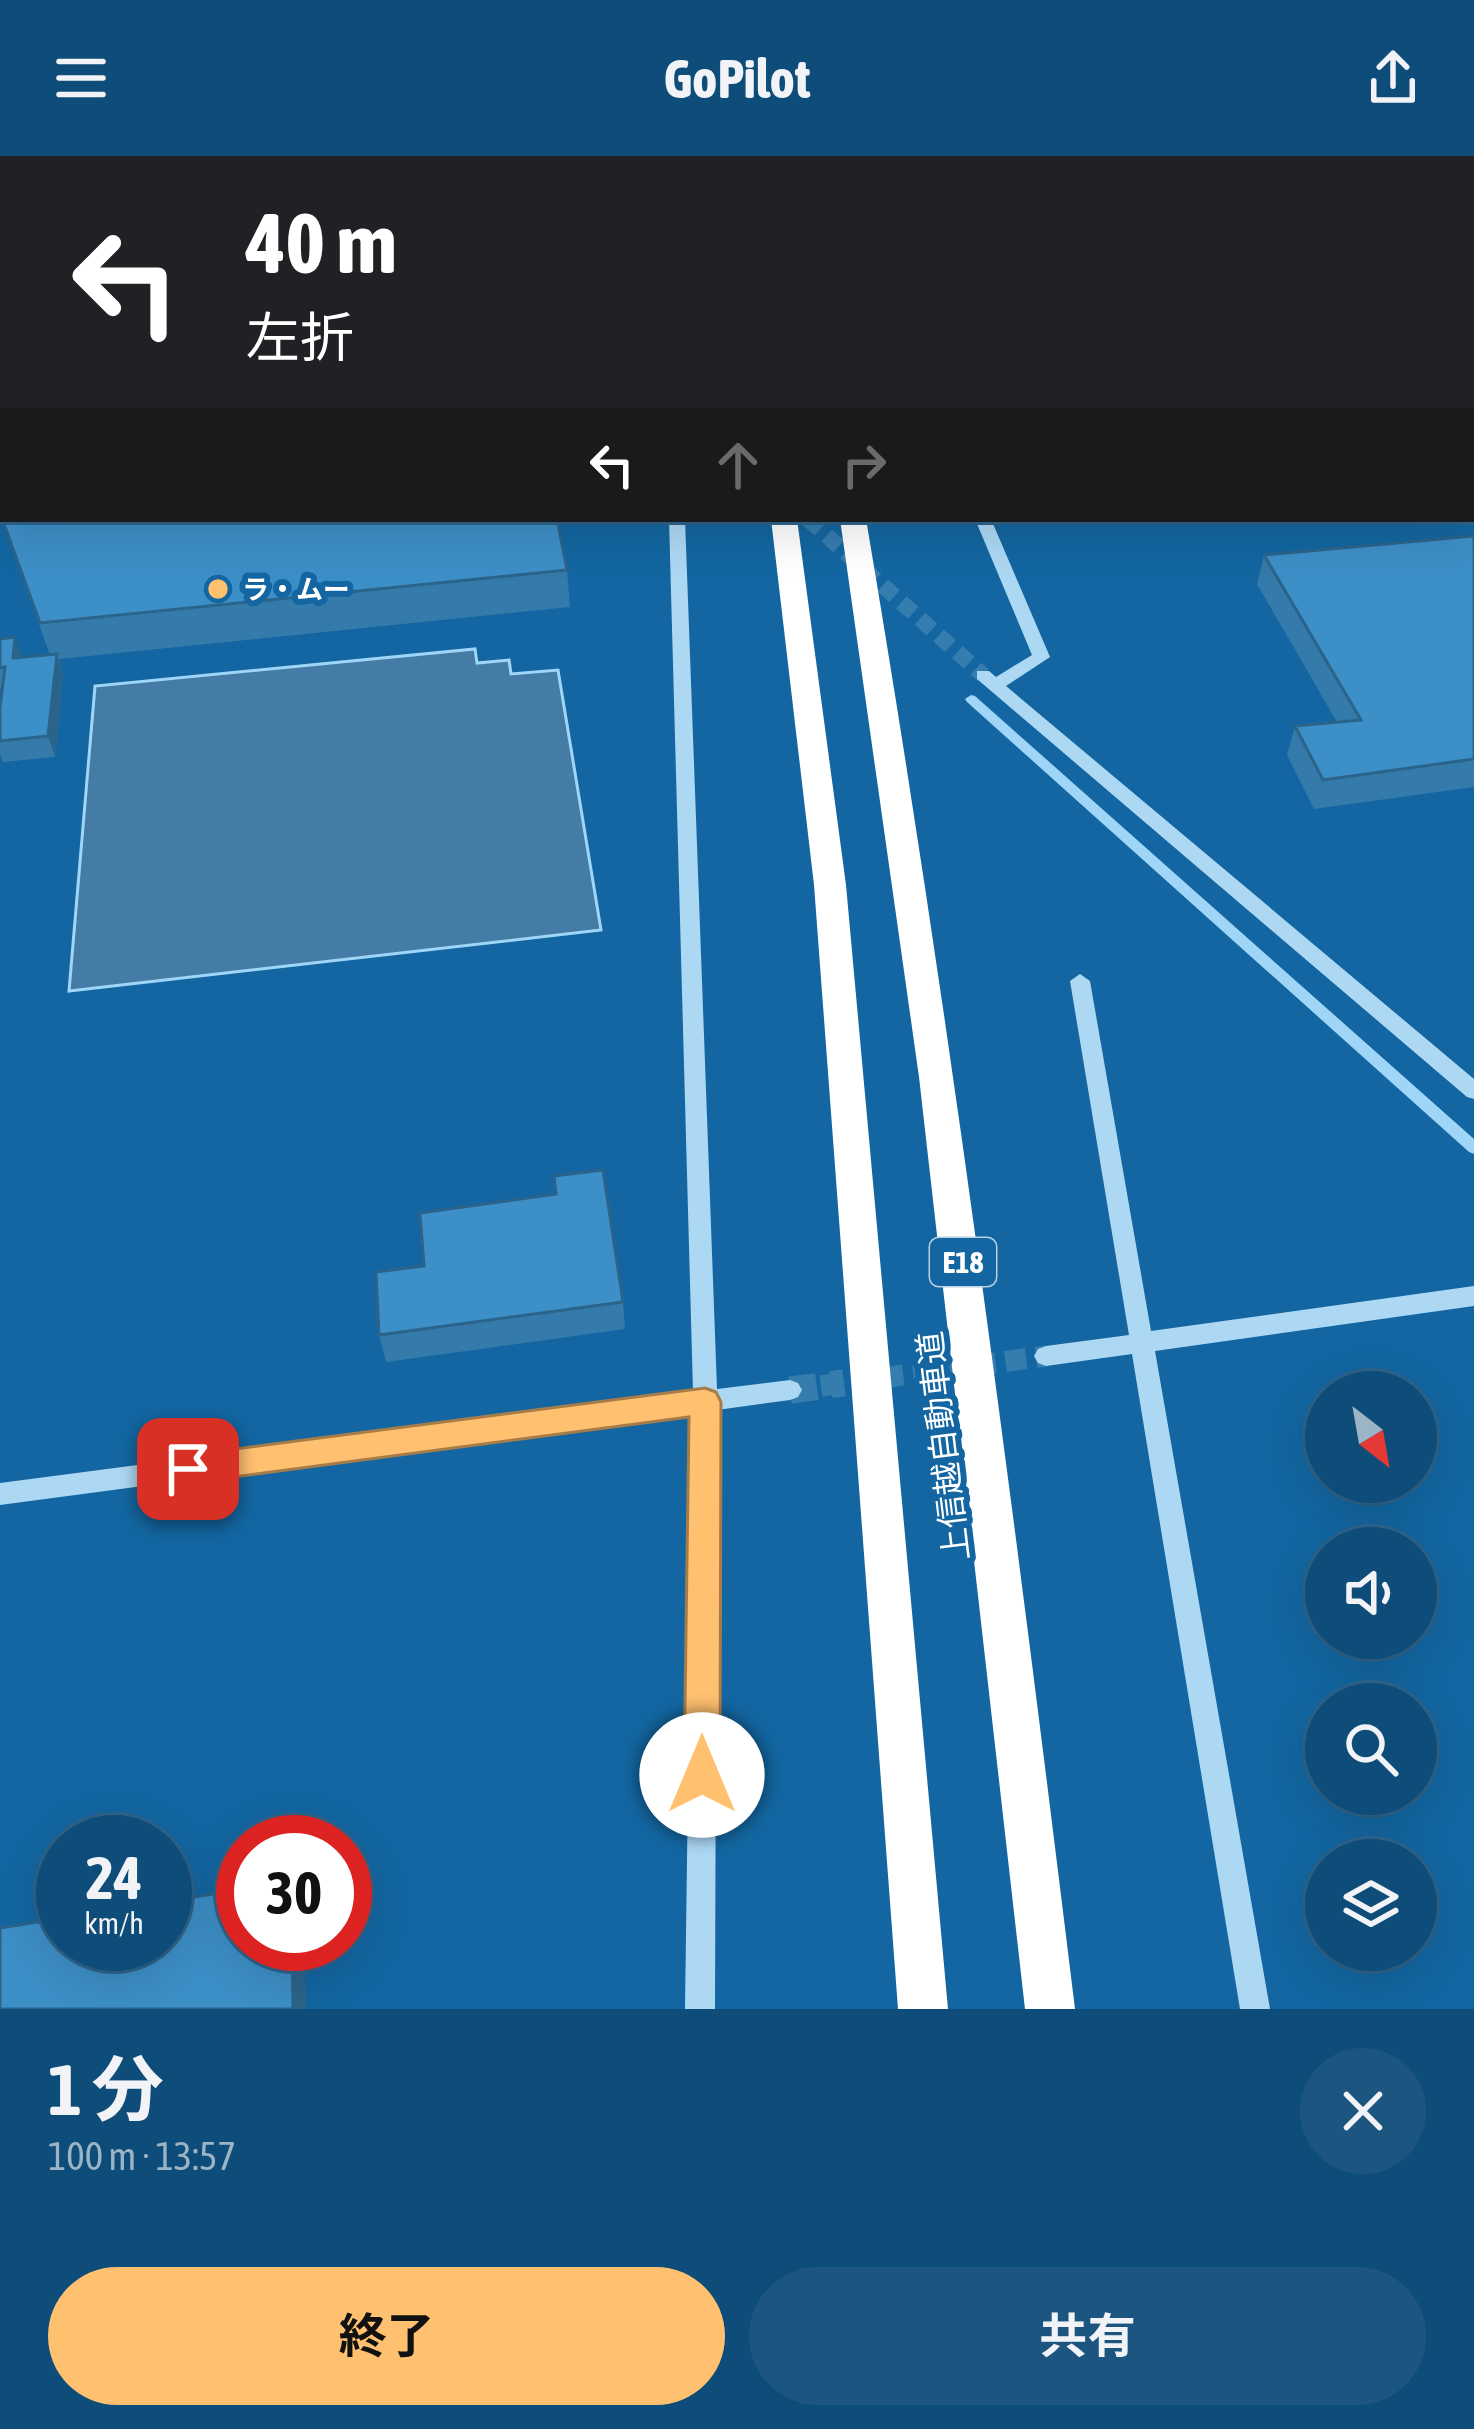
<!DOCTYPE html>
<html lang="ja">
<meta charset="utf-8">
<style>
:root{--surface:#0e4c79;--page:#1c5680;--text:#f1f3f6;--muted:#9bb4c6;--line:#2e638a;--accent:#ffc070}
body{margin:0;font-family:"Asap Condensed","Noto Sans JP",sans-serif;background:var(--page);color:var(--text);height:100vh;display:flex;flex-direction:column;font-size:45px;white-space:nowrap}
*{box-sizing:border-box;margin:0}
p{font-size:39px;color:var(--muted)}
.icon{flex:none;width:66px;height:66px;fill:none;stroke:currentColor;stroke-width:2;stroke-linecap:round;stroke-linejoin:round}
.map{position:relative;height:1853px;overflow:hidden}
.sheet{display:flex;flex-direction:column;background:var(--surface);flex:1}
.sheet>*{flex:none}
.banner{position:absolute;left:0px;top:0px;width:1476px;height:366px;box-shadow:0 12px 48px #0002,0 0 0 3px var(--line);background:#202124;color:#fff;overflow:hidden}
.needle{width:78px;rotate:149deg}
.buttons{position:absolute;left:1305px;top:1215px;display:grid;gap:24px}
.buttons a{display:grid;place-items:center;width:132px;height:132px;border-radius:50%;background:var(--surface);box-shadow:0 12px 48px #0002,0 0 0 3px var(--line);font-size:60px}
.speed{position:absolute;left:36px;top:1659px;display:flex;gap:24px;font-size:60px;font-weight:700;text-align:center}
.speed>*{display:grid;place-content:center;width:156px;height:156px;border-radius:50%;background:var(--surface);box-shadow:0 12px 48px #0002,0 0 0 3px var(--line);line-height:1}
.speed small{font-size:30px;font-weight:400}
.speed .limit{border:18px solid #d22;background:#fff;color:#111}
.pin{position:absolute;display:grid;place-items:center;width:102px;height:102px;color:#fff;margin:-51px;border-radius:24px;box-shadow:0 6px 18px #0006}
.me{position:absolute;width:132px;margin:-66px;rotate:0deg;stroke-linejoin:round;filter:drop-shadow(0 0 9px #0008)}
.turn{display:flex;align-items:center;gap:42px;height:252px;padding:0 48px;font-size:54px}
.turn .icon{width:156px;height:156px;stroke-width:2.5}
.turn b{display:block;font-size:84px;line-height:102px}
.lanes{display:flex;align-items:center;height:114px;padding:0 48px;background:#0003;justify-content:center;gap:60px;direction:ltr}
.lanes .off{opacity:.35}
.round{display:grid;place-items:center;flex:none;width:126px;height:126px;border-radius:63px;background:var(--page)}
.headline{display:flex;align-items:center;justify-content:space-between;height:204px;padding:0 48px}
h1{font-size:72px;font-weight:700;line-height:90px}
.cta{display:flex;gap:24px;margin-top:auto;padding:24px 48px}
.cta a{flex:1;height:138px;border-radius:72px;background:var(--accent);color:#111;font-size:48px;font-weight:700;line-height:138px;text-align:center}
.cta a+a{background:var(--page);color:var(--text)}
header{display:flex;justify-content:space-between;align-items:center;height:156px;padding:0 48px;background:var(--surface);font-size:54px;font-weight:700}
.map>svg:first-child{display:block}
</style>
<header><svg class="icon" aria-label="menu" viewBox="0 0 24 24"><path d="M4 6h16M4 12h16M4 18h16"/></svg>GoPilot<svg class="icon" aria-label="share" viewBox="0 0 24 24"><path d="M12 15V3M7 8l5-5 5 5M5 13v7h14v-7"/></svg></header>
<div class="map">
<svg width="1474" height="1853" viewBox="0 0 1474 1853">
<rect width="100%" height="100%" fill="#1366a1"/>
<polygon fill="#447ca5" stroke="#9fd5f7" stroke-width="3" points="475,493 477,507 509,504 511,518 558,514 601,774 69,835 95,530"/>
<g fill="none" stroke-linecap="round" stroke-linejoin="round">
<polygon fill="#9fd5f7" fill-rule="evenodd" points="971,539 975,540 1474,983 1474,998 1469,996 967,546 965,543"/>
<polyline stroke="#367daf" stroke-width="16" stroke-dasharray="16 9" stroke-linecap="butt" points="808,363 983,519"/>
<polyline stroke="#367daf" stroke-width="21" stroke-dasharray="21 10" stroke-linecap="butt" points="821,1230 1046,1200"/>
<polyline stroke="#367daf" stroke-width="27" stroke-dasharray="27 14" stroke-linecap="butt" points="790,1234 844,1227"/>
<g fill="#add8f4" fill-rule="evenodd">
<polygon points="320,0 349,0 346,3 317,3"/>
<polygon points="380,0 393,0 395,3 382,3"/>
<polygon points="855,0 867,0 868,3 856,3"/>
<rect x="0" y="37" width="3" height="8"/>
<rect x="1473" y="70" width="1" height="8"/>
<rect x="1473" y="259" width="1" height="8"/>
<polygon points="669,363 685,363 717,1233 790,1224 798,1227 802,1234 798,1241 790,1244 717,1254 715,1853 685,1853 693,1257 0,1349 0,1327 693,1236"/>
<polygon points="975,363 991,363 1050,501 1006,530 1474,923 1474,943 1467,941 977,523 977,515 989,515 996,521 1032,499"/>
<polygon points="1080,818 1090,825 1151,1175 1474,1130 1474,1150 1155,1195 1270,1853 1240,1853 1132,1198 1046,1210 1038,1207 1034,1200 1038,1193 1046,1190 1129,1179 1070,825"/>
</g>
<g fill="#fff" fill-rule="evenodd">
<polygon points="692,0 714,0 715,3 693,3"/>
<polygon points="746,0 768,0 769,3 747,3"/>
<polygon points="771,363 797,363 846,729 948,1853 898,1853 814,729"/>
<path d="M840 363H866C950 858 1014 1355 1075 1853H1025L919 921Z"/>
</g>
</g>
<g fill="#347bab">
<polygon points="0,183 3,363 567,414 570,451 59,503 63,518 55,601 3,606 0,598 0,552 3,533 0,533 0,483 22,501 50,499 0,360"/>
<polygon points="1474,380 1474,631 1314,653 1287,599 1295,570 1337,566 1257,428 1264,399"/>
<polygon points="623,1146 625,1173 386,1206 379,1179"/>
</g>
<g fill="#2b648b">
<polygon points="96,0 182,0 155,3 97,3"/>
<polygon points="3,160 3,181 0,181 0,161"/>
<polygon points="3,229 3,250 0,251 0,230"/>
<polygon points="15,481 22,502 13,502"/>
<polygon points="57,498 63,518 55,601 48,580"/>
<polygon points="292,1788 305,1788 306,1853 293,1853"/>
</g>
<g fill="#3d8fc7" stroke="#2b648b" stroke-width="3">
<polygon points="3,139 3,160 0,161 0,140"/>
<polygon points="3,182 3,229 0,230 0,183"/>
<rect x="0" y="248" width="3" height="41"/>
<polygon points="0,289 3,289 3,363 557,363 567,414 40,467 0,357"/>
<polygon points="1474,380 1474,603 1323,624 1295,570 1361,564 1264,399"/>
<polygon points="15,481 13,502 57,498 48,580 0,585 0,552 5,511 0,512 0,483"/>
<polygon points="603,1014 623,1146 379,1179 376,1116 424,1110 420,1057 556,1038 554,1020"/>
<polygon points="243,1733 243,1788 292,1788 293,1853 0,1853 0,1772 63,1762 63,1788 165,1788 165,1746"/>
</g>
<polygon fill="#ffc070" stroke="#a67d49" stroke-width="3" points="705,1232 716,1236 721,1246 720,1619 715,1632 702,1637 689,1632 684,1619 689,1261 188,1327 177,1323 172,1313 177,1303 188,1299"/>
<circle fill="#ffc070" stroke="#1366a1" stroke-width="4.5" cx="218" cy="433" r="12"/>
<g text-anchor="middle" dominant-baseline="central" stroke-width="12" stroke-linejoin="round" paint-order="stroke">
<g font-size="27" font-weight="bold" fill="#fff" stroke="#1366a1" text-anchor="start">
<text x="242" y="433">ラ・ムー</text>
</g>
<rect fill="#1366a1" stroke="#b8d1e3" stroke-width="3" x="930" y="1082" width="66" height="48" rx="9"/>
<g font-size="30" font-weight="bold" fill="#fff">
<text x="963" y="1106">E18</text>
</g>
<g font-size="33" fill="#fff" stroke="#1366a1">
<text transform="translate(943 1290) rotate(-97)">上信越自動車道</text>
</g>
</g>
</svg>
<div class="buttons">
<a><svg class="needle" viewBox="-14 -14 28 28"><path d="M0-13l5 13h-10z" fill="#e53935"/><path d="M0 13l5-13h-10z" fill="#9bb4c6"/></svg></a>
<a><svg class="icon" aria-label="sound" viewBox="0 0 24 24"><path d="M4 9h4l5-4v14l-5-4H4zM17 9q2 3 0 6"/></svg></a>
<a><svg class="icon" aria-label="search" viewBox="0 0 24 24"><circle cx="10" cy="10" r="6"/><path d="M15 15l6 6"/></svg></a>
<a><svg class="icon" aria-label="layers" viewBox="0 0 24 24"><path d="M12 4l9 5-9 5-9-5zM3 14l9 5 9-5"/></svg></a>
</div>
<div class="speed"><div>24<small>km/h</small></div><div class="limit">30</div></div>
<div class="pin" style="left:188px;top:1313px;background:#d93025"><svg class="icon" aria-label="arrive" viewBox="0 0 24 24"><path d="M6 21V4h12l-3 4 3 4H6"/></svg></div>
<svg class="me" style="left:702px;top:1619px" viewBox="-20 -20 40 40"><circle r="19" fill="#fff"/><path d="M0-13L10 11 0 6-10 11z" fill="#ffc070"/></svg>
<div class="banner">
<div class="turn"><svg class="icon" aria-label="left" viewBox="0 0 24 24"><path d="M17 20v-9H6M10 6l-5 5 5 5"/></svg><div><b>40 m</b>左折</div></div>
<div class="lanes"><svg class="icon" aria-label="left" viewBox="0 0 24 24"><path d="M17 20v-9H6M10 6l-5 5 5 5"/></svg><svg class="icon off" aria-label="ahead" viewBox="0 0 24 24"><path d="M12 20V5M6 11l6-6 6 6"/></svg><svg class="icon off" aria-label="right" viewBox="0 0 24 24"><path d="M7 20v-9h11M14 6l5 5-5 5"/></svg></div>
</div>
</div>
<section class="sheet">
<div class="headline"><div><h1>1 分</h1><p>100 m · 13:57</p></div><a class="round"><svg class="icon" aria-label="close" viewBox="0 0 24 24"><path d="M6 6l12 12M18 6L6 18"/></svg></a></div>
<div class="cta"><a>終了</a><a>共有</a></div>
</section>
